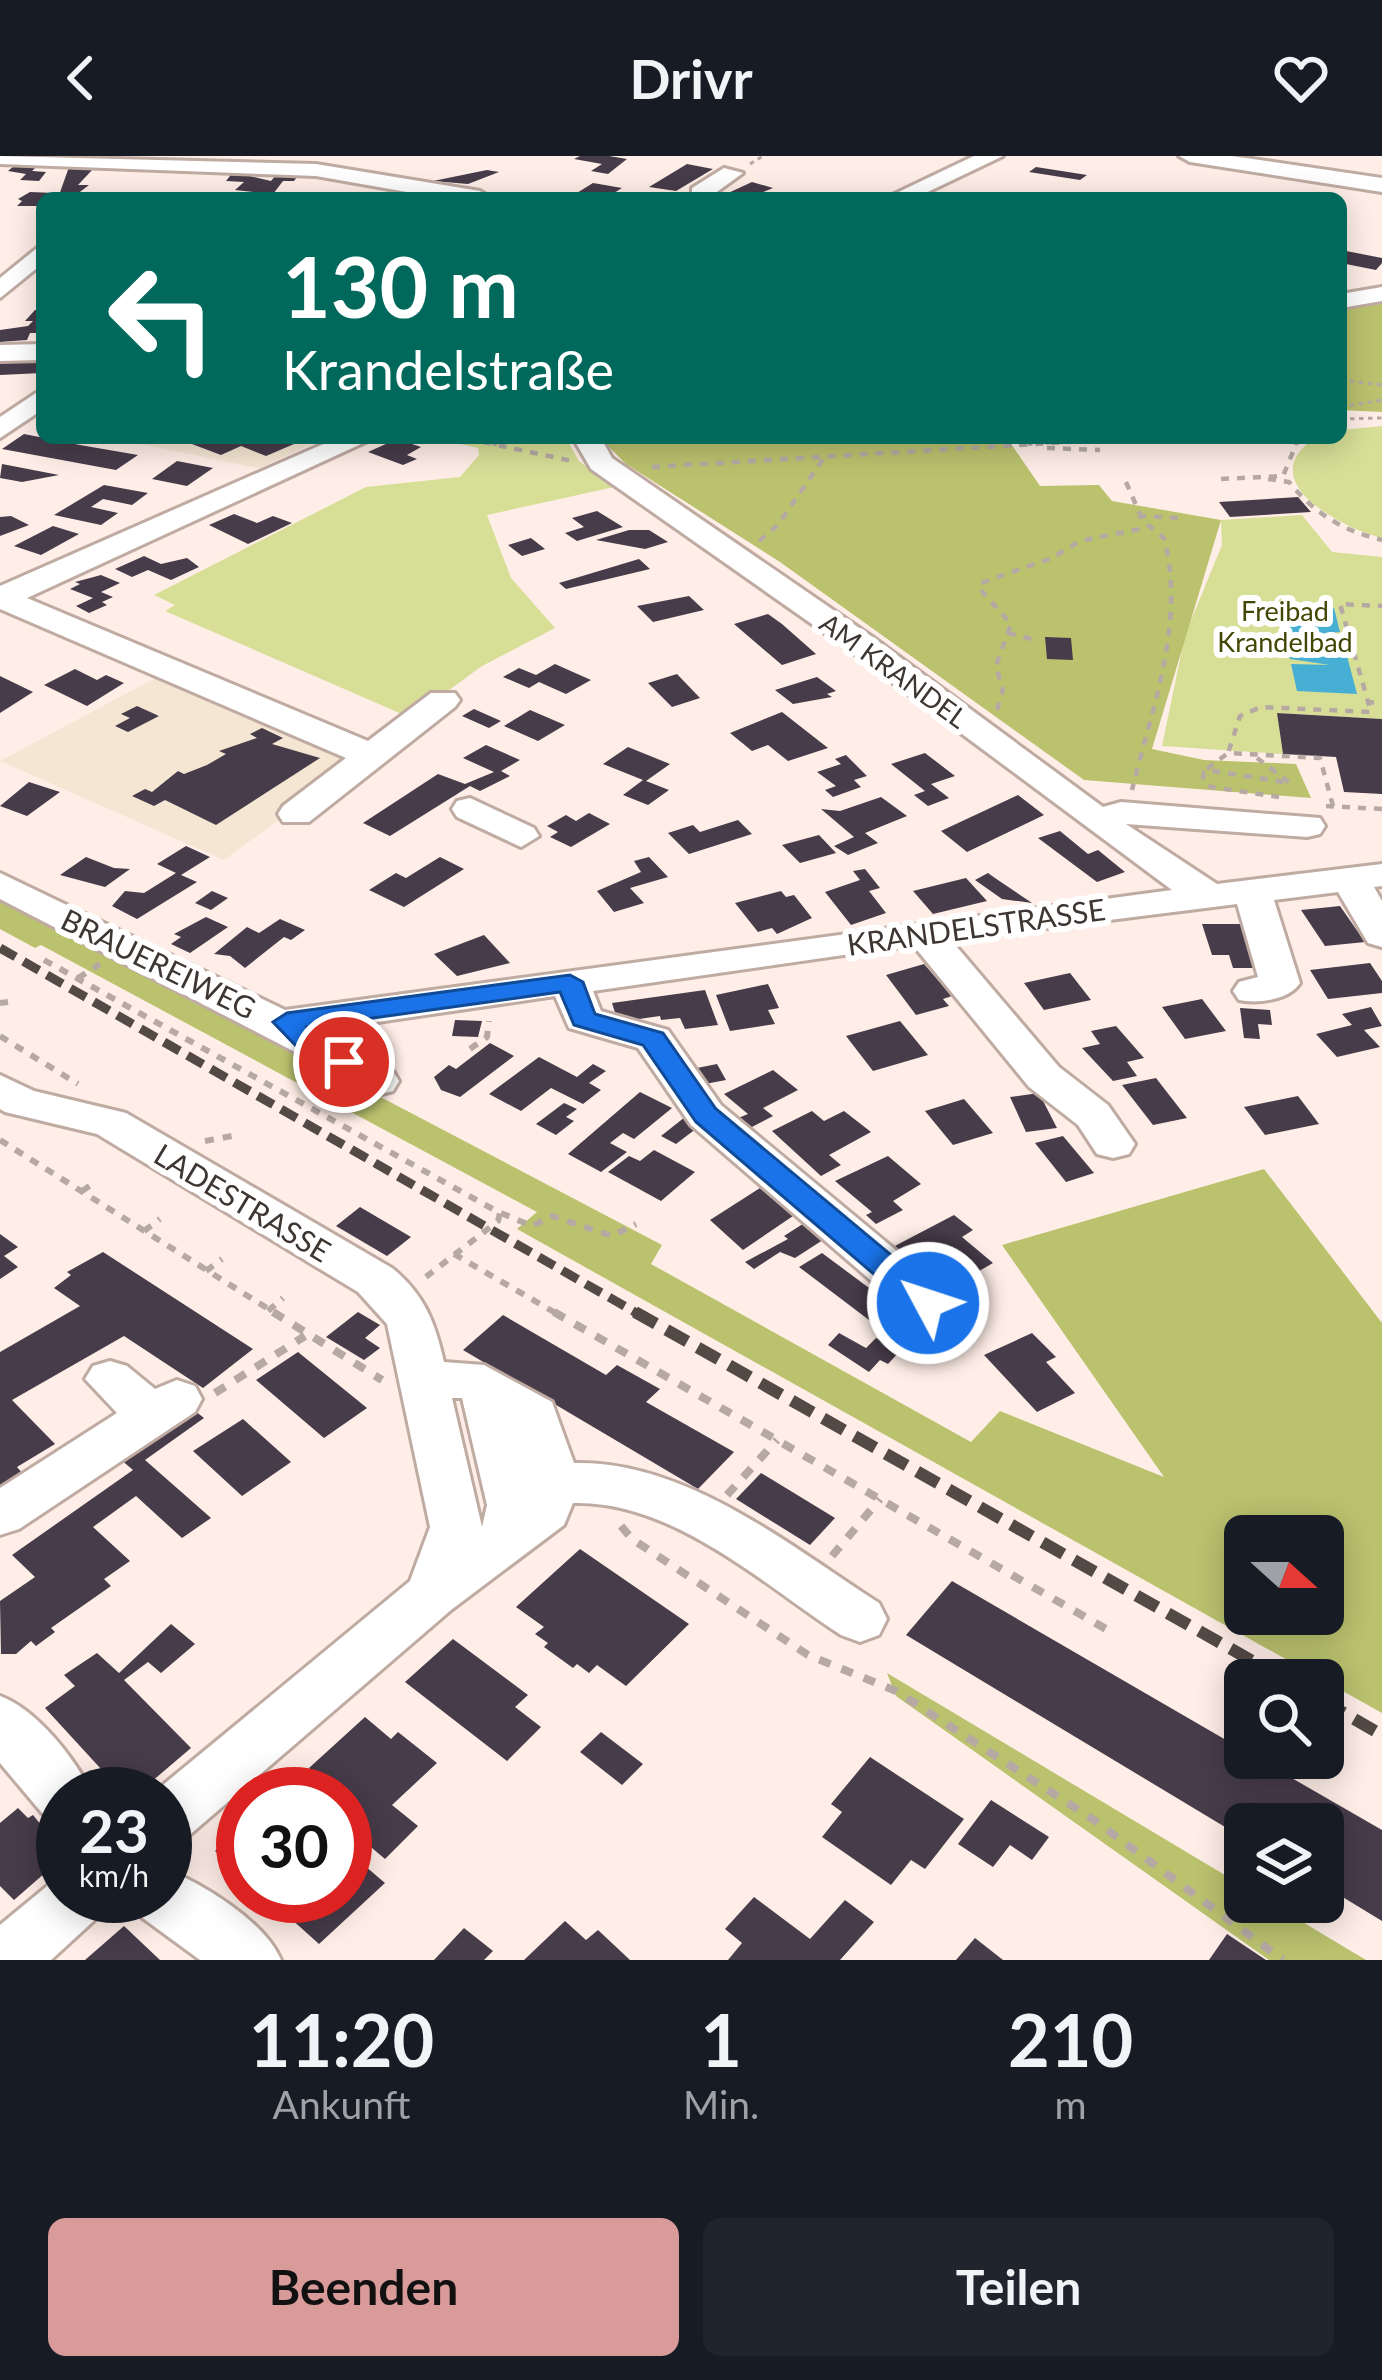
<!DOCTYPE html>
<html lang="de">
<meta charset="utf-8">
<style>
:root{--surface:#171b24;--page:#20242c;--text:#f1f3f6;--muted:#9ea1a6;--accent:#d99a9a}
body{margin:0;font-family:Lato,sans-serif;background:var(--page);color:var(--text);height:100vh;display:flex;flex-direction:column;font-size:45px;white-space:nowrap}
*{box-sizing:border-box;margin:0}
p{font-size:39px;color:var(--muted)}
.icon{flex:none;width:66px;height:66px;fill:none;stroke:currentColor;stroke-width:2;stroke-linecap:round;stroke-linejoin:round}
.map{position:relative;height:1804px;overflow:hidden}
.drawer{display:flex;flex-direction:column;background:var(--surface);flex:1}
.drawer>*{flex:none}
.hud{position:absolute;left:36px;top:36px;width:1311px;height:252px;border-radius:18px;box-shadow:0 6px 30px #0003;background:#00695c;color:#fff;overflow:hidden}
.needle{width:78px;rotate:111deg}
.fabs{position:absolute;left:1224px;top:1359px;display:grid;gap:24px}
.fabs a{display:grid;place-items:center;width:120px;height:120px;border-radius:18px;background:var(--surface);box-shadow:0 6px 30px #0003;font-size:60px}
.speed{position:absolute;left:36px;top:1611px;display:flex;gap:24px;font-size:60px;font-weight:700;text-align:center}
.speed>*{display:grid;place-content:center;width:156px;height:156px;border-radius:50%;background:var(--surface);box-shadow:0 6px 30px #0003;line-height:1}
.speed small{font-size:30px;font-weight:400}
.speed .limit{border:18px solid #d22;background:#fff;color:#111}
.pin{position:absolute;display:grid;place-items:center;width:102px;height:102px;color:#fff;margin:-51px;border:6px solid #fff;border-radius:50%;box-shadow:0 3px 12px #0007}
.me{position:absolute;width:132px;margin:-66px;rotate:310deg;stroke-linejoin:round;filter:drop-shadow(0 0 9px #0008)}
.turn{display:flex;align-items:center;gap:42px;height:252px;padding:0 48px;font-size:54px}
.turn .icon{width:156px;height:156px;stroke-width:2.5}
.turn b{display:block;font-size:84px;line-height:102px}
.eta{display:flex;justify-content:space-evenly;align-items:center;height:204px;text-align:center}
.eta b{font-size:72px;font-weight:700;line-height:84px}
.primary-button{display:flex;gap:24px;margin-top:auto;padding:24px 48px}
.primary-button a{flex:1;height:138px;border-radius:18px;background:var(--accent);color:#111;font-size:48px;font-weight:700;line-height:138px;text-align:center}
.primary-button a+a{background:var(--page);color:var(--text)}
header{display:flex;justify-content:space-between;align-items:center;height:156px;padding:0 48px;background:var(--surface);font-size:54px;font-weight:700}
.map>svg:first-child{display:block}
</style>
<header><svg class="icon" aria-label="back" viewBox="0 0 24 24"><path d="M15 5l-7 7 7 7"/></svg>Drivr<svg class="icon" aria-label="heart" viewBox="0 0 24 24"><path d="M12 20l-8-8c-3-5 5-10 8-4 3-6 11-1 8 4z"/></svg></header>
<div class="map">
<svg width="1382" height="1804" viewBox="0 0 1382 1804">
<rect width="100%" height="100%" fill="#ffeee7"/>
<polygon fill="#f5e6d3" points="111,282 325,282 259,312"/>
<polygon fill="#f4e6d3" points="163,518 351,602 347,614 224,704 0,605"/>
<g fill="#d7de96">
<path d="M1382 270V382C1342 372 1251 325 1315 282H1341V274Z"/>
<polygon points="435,282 566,282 579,305 614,331 487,359 511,422 555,472 482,510 411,562 165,455 175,449 154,439 366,331 460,321 479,299 478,292"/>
<polygon points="1302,359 1332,396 1382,401 1382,563 1277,557 1283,598 1162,590 1185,479 1222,389 1221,364"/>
</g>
<g fill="#bac26e" fill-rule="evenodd">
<polygon points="1382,147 1382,256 1341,254 1341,153"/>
<polygon points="600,282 1007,282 1040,330 1099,329 1112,345 1221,364 1152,593 1204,604 1296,608 1311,642 1084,624 780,406 626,308"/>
<path d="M0 741 662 1089 651 1108 971 1286 1000 1255 1164 1321 1002 1089 1264 1013 1382 1167V1557L517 1073 537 1056 41 789 35 792 0 773ZM1245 1380H1323V1458H1245Z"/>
<polygon points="887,1517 1245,1731 1245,1746 1269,1746 1366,1804 1269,1804 896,1540"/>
</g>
<polygon fill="#48afd4" points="1278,450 1334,452 1340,476 1304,479 1342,481 1357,538 1297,535 1291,508 1330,509 1290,503"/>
<g fill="#473c4a">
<polygon points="580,0 609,0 627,3 608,18 591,15 602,8 574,3"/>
<polygon points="687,8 713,13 676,35 649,31"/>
<polygon points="15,9 38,9 32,15 46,16 39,25 20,24 26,18 8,15"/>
<polygon points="69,11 94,12 78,29 89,29 72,42 58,42"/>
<polygon points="1036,11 1087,19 1080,24 1029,16"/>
<polygon points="487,14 499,16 468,28 433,25"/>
<polygon points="233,16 271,25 277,18 299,18 294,25 283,25 273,38 235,34 244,26 226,25"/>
<polygon points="752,26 773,32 749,42 726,38"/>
<polygon points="593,27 622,32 606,42 572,40"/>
<polygon points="30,36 56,37 42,42 42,50 17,50 22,45 18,43"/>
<polygon points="1341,94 1382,102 1382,107 1376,114 1341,107"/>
<polygon points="35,154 42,154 42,177 30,177 27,184 0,186 0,174 28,170 33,165 25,165"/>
<polygon points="42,203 42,217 0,219 0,205"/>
<polygon points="24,278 80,289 138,299 116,314 2,293"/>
<polygon points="176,282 308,282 266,300 241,290 221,299"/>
<polygon points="397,283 421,291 407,299 417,303 403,309 368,296"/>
<polygon points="177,305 213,312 187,330 152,323"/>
<polygon points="2,308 59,319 22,326 0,322"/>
<polygon points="104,329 148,337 132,349 103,343 91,351 118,357 101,369 54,359"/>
<polygon points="1298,341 1311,356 1230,361 1219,346"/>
<polygon points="597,355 623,371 577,385 565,377 584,371 572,362"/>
<polygon points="234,358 257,367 273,360 292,367 248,388 209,369"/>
<polygon points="11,360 29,369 0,380 0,361"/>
<polygon points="53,370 79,378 41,399 14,390"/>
<polygon points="629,374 649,374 668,386 645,393 596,384"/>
<polygon points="531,382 545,393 522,400 508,389"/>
<polygon points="144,400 161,408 187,402 199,411 171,424 148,414 132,421 115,413"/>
<polygon points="639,403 650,413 566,433 559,427"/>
<polygon points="101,419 120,427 101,436 113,441 102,446 107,449 89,457 76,450 93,442 70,433 80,428 75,426"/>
<polygon points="689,440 704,454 653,466 637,450"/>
<polygon points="768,458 782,468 816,498 782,509 734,468"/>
<polygon points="1045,481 1071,482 1073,504 1047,503"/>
<polygon points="555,508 591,524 566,538 539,526 529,532 503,521 519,512 536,519"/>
<polygon points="75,513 97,524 106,519 124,527 87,550 44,529"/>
<polygon points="677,518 700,542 672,551 648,527"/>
<polygon points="0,520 33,536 0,557"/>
<polygon points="817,521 836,535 827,538 832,541 793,548 775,534"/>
<polygon points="137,550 159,560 128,576 115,570 130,562 121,558"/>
<polygon points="474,553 501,565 489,572 462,560"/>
<polygon points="530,554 565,569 538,585 504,570"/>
<polygon points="782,556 828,592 788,605 768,589 752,595 730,577"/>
<polygon points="1277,557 1382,563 1382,638 1344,636 1336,601 1283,598"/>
<polygon points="262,572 283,582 272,588 320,602 216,669 165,644 154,650 132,640 145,633 152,636 178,615 184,618 207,609 226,598 219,595 257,582 250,578"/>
<polygon points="486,589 520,604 501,615 510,620 480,635 470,630 390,680 363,667 438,618 465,628 494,616 463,602"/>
<polygon points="628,591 670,608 646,625 669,634 648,649 623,639 643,624 603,608"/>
<polygon points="925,597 955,620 931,628 949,642 928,650 914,639 925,635 891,608"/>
<polygon points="846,599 867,620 854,624 861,631 833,641 825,634 836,630 817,616 841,608 835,603"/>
<polygon points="29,626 60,636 27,660 0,650"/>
<polygon points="1018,639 1044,659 967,696 941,675"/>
<polygon points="881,641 907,660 865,677 878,687 848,699 834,690 854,681 821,653 840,655"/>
<polygon points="589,657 610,668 571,691 550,681 558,676 547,670 566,659 576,665"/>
<polygon points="738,664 752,678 689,698 668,677 693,669 700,676"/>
<polygon points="1060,675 1088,698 1098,694 1125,716 1097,726 1038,682"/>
<polygon points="819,679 836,697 800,707 782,689"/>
<polygon points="186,690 210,701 181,719 197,726 137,763 112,750 125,735 144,737 176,717 157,708"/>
<polygon points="86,701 114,712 130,713 105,731 60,719"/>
<polygon points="440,701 464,713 404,751 369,734 396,717 406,722"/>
<polygon points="649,701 668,721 630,732 644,747 614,756 597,735 641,716 634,705"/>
<polygon points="865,713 880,732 869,735 886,757 851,769 825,736 860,724 853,715"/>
<polygon points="988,717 995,722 1032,747 1002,743 975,724"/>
<polygon points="966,722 987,745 933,758 913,735"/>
<polygon points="212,735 228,742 211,754 195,747"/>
<polygon points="781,735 786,741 794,739 812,762 777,778 772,772 758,776 735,747"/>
<polygon points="1340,750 1365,786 1325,790 1301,754"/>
<polygon points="206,761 228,771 190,797 171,788 181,781 174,778"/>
<polygon points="280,763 305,774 291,784 284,781 245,812 230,800 214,798 247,771 259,777"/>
<polygon points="1202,768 1247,768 1263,812 1233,812 1229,799 1212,799"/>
<polygon points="484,779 510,807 457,820 434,798"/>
<polygon points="1370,807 1382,825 1382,837 1328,843 1310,814"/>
<polygon points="924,808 952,840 943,843 949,850 916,859 886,819"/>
<polygon points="1070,817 1091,844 1044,854 1024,827"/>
<polygon points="768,828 779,852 768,854 775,868 730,875 716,839"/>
<polygon points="705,834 718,869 685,873 680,862 661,864 660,860 618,866 612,847"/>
<polygon points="1202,843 1226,875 1185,883 1162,851"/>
<polygon points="1371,851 1382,870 1364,874 1380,891 1337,901 1316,878 1352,869 1342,858"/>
<polygon points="1240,852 1270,854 1272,869 1258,868 1260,883 1244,882"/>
<polygon points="455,864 482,865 478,881 452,880"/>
<polygon points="900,865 928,899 873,915 846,880"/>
<polygon points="1116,870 1144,902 1127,906 1137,920 1113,925 1082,892 1100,888 1091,875"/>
<polygon points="490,887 514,900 460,941 441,934 434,921 449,909 456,913"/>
<polygon points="539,901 577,921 593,908 606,915 589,927 601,934 583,948 551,932 521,955 489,938"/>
<polygon points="717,908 726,924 705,928 697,912"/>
<polygon points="773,914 798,934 763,952 773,960 748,973 736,963 748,958 724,938"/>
<polygon points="1156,922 1187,962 1153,969 1122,929"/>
<polygon points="640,936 672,952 634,983 623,977 610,987 627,996 601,1016 568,998"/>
<polygon points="1039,937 1057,972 1026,976 1010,941"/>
<polygon points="1298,940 1319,968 1265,979 1244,951"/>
<polygon points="964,943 993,977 953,989 925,955"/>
<polygon points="564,947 577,953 566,961 574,965 556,979 536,968"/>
<polygon points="812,955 824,965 844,955 871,976 829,999 841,1009 821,1020 772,975"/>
<polygon points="685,961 701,969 676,988 661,980"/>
<polygon points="1063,980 1094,1017 1066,1026 1035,987"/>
<polygon points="654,994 695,1016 661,1045 608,1016 629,1000 640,1005"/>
<polygon points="888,1000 921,1028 893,1045 903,1054 876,1068 866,1059 872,1056 835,1025"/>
<polygon points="760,1032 793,1060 743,1094 710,1064"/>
<polygon points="360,1051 411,1081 387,1100 336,1070"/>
<polygon points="954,1059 973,1074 962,1081 993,1107 960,1126 918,1091 901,1100 891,1092"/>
<polygon points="812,1062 826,1082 795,1102 780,1096 754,1113 745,1106 788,1083 784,1080"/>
<polygon points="0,1078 18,1091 4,1100 18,1111 0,1123"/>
<polygon points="103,1096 253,1193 203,1232 124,1180 12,1244 55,1288 17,1311 23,1318 0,1332 0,1196 80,1150 54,1132 71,1119 67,1116"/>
<polygon points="822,1097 896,1152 873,1167 799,1111"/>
<polygon points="358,1156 380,1169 365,1182 380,1192 364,1204 326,1181"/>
<polygon points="503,1159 606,1219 617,1209 660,1233 646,1246 734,1296 698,1333 463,1194"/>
<polygon points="839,1177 866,1192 876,1182 900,1195 888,1208 880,1204 869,1216 828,1189"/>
<polygon points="1032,1177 1056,1201 1046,1206 1075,1237 1037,1256 984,1199"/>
<polygon points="298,1196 367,1252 324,1282 256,1224"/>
<polygon points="185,1247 204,1262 145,1304 211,1362 182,1382 136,1340 93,1371 130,1405 104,1423 111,1430 51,1472 55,1476 36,1490 31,1485 16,1498 1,1498 0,1445 35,1421 12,1399 133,1314 113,1297"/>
<polygon points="243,1263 291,1306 242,1340 193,1295"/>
<polygon points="761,1317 835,1362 810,1389 736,1343"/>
<polygon points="580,1393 689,1468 626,1530 597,1509 589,1517 577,1508 573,1512 544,1491 548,1487 535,1478 544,1471 516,1451"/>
<polygon points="952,1425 1245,1595 1245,1602 1257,1602 1382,1674 1382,1765 1323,1729 1323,1668 1245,1668 1245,1683 906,1479"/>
<polygon points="171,1468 195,1488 161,1517 148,1506 124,1524 191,1592 137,1638 124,1638 45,1552 75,1530 64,1519 97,1497 119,1517"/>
<polygon points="453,1483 528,1539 515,1551 541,1571 507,1605 405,1526"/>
<polygon points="365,1561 391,1583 398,1576 437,1607 392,1649 418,1670 385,1703 345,1669 345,1638 309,1638 323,1624 309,1612"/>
<polygon points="601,1576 643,1608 622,1629 580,1596"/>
<polygon points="870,1601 964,1663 925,1713 911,1704 891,1729 822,1681 842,1656 831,1648"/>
<polygon points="991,1644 1049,1681 1032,1704 1010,1689 993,1711 958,1688"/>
<polygon points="18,1652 28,1662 33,1659 62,1695 61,1703 14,1744 0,1730 0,1667"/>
<polygon points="243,1670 243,1720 215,1695"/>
<polygon points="345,1693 385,1727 319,1788 289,1761 294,1756 268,1740 345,1740"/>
<polygon points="754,1741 810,1783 845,1744 874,1766 840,1804 728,1804 742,1787 725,1773"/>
<polygon points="565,1765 586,1784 598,1774 630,1804 524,1804"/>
<polygon points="124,1770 160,1804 85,1804"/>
<polygon points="464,1772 493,1795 484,1804 434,1804"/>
<polygon points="1227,1778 1266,1804 1209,1804"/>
<polygon points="975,1782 1003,1804 956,1804"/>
</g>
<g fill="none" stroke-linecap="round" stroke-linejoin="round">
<defs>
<g id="minor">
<polygon points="0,0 316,8 480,35 491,42 441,42 316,20 0,8"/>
<polygon points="974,0 1003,0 915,42 886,42"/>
<polygon points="1179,0 1232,0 1382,22 1382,36 1190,6"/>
<polygon points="724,12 743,17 714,38 717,42 692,42 692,32"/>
<polygon points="42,88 42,108 0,142 0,122"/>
<polygon points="1382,131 1382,145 1341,152 1341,138"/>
<polygon points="42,188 42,204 0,205 0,189"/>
<polygon points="42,233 42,254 0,282 0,261"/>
<polygon points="337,282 374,282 27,442 368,585 431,537 455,537 460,544 455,551 309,666 283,666 278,658 283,650 346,602 0,453 0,430"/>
<path d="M573 282H601L612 302 871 480 1103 651 1121 646 1320 662 1325 670 1320 678 1307 681 1126 668 1217 728 1382 708V730L1374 731 1382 745V791L1368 787 1338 736 1274 744 1300 827C1289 844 1258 848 1239 844L1233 835 1239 826 1258 821 1237 748 951 784 1059 911 1108 949 1135 988 1129 998 1113 1002 1097 998 1078 969 1029 931 913 789 593 835 601 855 668 874 721 949 945 1135 952 1147 945 1159 928 1164 911 1159 691 969 638 892 569 872 555 840 323 874 393 915 399 925 393 935 378 939 0 743V717L285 854 1172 734 849 494 591 313Z"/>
<polygon points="470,642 534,672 539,680 521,691 457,661 452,653 457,645"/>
<path d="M0 919 34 935 126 957 392 1112C424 1138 435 1166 444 1206L484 1209 552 1246 574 1307C686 1304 790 1390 879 1447L887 1463 879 1479 860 1486 841 1479C763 1428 672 1344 573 1347L564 1369 451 1454 186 1682 165 1690V1638H152L410 1425 430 1371 387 1168 358 1136 97 978 5 956 0 953ZM452 1242H462L487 1349 482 1371Z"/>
<polygon points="110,1205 127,1210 155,1233 177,1224 195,1230 202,1243 195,1256 19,1373 0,1379 0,1332 117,1257 85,1223 93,1210"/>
<path d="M0 1540C36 1553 76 1603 92 1638H63V1665L42 1657 0 1607Z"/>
<path d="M165 1713C204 1728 265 1766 281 1804H200L140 1760 131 1740H165Z"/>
<polygon points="63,1717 63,1740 108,1740 99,1760 51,1804 0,1804 0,1769"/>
</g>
</defs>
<use href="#minor" stroke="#bfaba2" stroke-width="6"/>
<g stroke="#b6a9a3" stroke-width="3" stroke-dasharray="4.5 4.5" stroke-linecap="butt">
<polyline points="750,8 763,0"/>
<polyline points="1341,224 1382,229"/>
<polyline points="1341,251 1382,244"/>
<polyline points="1341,263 1382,262"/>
<polyline points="466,282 497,289"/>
<polyline points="1019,289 1129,282"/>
<polyline points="1295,289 1298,282"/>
</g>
<g stroke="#b6a9a3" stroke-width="4.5" stroke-dasharray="8 8" stroke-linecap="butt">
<polyline points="483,286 572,305"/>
<polyline points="1047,292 1100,294"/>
<polyline points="652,311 1069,286"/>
<polyline points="1221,323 1283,320 1297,286"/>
<path d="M1268 323 1289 326C1314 357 1343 375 1382 384"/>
<path d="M1126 326 1143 365 1164 382C1186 466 1152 552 1132 634"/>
<polyline points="1138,360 1181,362"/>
<polyline points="759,385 778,369 823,303"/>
<polyline points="1008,477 1039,485"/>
<polyline points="1366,546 1382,547"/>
<polyline points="997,554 1003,534 996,510 1011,468 980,433 981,427 1052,402 1080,385 1145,372"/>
<polyline points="1257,602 1290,627 1214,615 1204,616 1203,624 1211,631 1279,641"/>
<polyline points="1207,613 1228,597"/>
<polyline points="1326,650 1382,653"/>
<polyline points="1333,650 1320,602 1228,597 1240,560 1261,551 1371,556 1340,448 1382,450"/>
</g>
<g stroke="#b6a9a3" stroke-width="6" stroke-dasharray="9 9" stroke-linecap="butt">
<polyline points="44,804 500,1057 498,1065 422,1124"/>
<polyline points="78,822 100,808"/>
<polyline points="0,847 8,846"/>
<polyline points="0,880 78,928"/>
<polyline points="470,893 487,881 489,865"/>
<polyline points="0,984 278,1159"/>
<polyline points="205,985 237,979"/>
<polyline points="82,1035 97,1025"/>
<polyline points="501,1057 532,1070 552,1060 612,1080 636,1068"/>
<polyline points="144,1075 160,1063"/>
<polyline points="454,1098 559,1159"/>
<polyline points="206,1115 222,1103"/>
<polyline points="268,1155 283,1142"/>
</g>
<g stroke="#b6a9a3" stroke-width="8" stroke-dasharray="12 12" stroke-linecap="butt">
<polyline points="273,1156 382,1224"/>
<polyline points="554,1156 1106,1473"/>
<polyline points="215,1237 305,1180"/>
<polyline points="727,1339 777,1284"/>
<polyline points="621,1370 632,1383 808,1499 896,1535 1094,1664 1283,1804"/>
<polyline points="832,1400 880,1343"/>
</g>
<use href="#minor" fill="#fff" fill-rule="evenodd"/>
<polyline stroke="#534a45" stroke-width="9" stroke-dasharray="18 9" stroke-linecap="butt" points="0,792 640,1159"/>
<g stroke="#534a45" stroke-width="12" stroke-dasharray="24 12" stroke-linecap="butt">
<polyline points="635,1156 1286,1524"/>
<polyline points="1323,1545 1382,1579"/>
</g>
</g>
<polygon fill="#1a73e8" stroke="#114b97" stroke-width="3" points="570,819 583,826 595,858 663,877 716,953 939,1139 944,1147 939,1155 917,1155 696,966 643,889 574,869 560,836 308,871 353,900 357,906 344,914 299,893 273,866 287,857"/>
<g text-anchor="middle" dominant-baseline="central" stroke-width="12" stroke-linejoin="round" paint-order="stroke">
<g font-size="27" fill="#434704" stroke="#fff">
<text x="1285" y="454">Freibad<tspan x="1285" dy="31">Krandelbad</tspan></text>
</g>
<g font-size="27" fill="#3e3632" stroke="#fff">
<text transform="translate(894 514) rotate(36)">AM KRANDEL</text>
</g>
<g font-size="30" fill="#3e3632" stroke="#fff">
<text transform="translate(976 770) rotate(-8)">KRANDELSTRASSE</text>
<text transform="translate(159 807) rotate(26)">BRAUEREIWEG</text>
<text transform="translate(243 1046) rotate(31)">LADESTRASSE</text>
</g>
</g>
</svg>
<div class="fabs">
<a><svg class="needle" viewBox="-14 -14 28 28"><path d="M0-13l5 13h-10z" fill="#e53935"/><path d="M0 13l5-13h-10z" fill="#9ea1a6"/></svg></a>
<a><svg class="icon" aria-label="search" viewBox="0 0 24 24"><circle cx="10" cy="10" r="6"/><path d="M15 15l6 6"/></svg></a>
<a><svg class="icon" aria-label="layers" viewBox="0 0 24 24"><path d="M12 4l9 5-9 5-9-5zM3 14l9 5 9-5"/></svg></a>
</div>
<div class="speed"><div>23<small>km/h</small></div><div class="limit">30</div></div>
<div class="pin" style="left:344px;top:906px;background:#d93025"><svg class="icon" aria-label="arrive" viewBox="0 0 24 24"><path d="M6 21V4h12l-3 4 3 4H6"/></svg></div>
<svg class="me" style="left:928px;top:1147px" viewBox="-20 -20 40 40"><circle r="17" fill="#1a73e8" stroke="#fff" stroke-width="3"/><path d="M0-11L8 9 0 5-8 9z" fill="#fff"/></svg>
<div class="hud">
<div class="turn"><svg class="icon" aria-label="left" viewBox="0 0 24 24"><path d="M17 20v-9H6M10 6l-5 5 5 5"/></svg><div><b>130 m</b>Krandelstraße</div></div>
</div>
</div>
<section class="drawer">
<div class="eta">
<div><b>11:20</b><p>Ankunft</p></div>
<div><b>1</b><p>Min.</p></div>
<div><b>210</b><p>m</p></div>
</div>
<div class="primary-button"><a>Beenden</a><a>Teilen</a></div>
</section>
